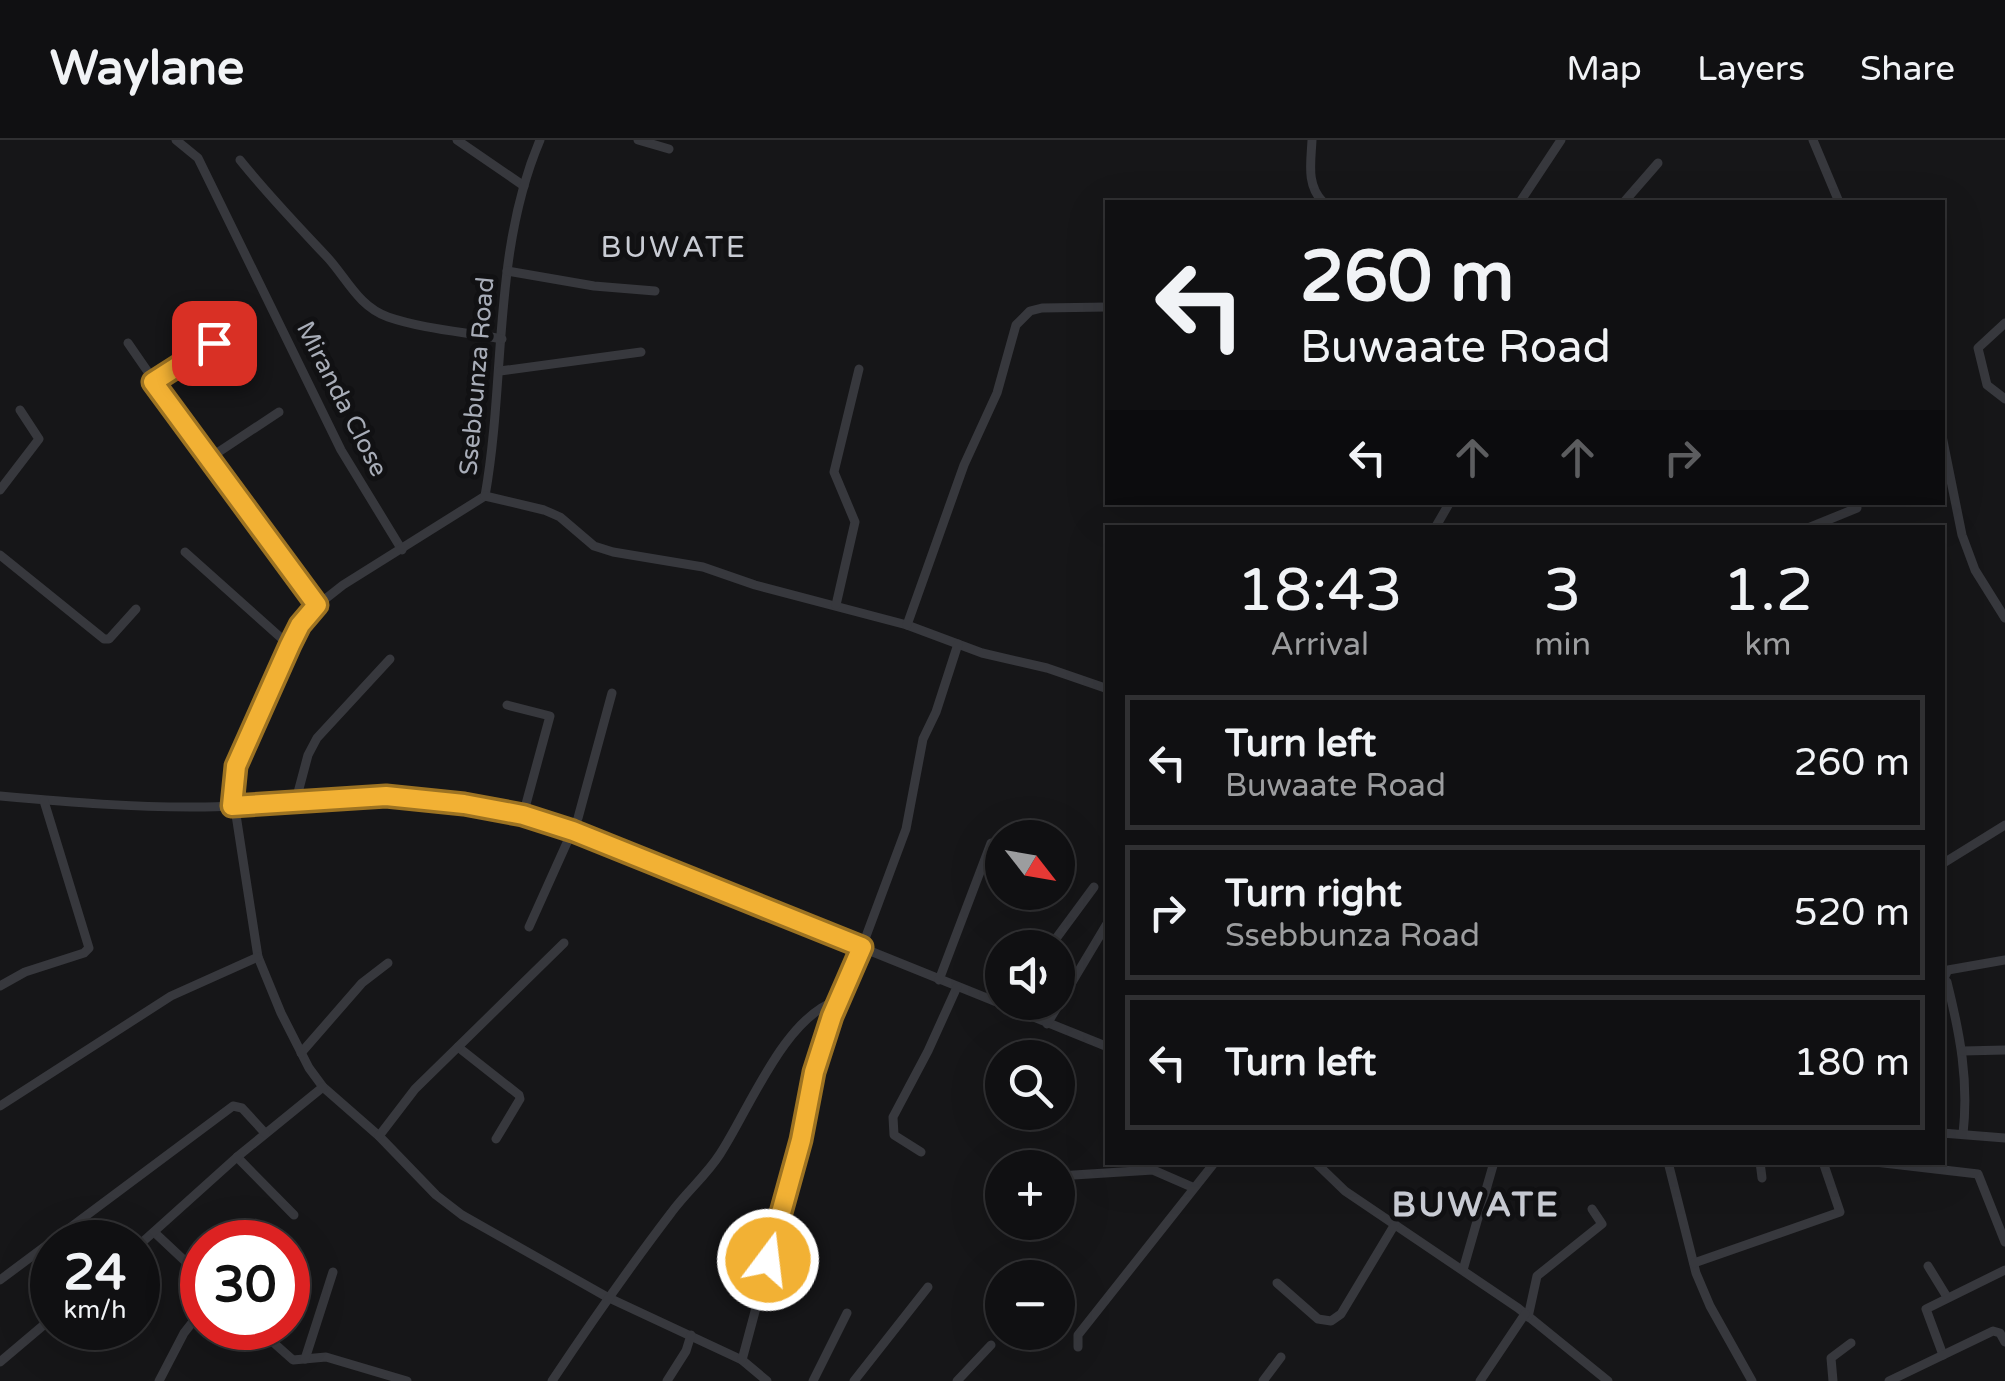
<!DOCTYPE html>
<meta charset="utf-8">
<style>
:root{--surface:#101012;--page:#19191b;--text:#f1f3f6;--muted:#9c9d9f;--line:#303032}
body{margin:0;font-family:"Varela Round",sans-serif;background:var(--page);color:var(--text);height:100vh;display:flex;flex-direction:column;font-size:38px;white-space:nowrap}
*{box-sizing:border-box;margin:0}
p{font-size:32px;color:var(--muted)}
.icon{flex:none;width:55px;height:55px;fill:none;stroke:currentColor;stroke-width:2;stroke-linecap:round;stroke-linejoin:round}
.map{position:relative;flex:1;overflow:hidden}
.panel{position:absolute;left:1105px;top:385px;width:840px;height:640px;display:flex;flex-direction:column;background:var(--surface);border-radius:0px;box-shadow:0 10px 40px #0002,0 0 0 2px var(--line)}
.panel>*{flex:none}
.hud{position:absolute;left:1105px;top:60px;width:840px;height:305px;border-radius:0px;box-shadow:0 10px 40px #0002,0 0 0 2px var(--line);background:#101012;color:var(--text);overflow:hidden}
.needle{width:65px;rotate:121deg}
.buttons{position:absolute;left:985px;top:680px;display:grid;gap:20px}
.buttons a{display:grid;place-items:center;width:90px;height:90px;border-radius:50%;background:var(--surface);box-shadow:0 10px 40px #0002,0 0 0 2px var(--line);font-size:50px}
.speed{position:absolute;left:30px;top:1080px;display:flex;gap:20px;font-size:50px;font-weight:700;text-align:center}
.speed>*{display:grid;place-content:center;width:130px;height:130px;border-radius:50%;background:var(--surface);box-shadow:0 10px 40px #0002,0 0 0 2px var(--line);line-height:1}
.speed small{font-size:25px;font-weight:400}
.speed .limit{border:15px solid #d22;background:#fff;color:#111}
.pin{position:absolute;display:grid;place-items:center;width:85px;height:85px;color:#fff;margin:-42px;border-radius:20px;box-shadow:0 5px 15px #0006}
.me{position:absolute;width:110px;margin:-55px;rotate:15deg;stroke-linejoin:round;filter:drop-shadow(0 0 8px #0008)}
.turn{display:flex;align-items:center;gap:35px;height:210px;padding:0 30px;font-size:45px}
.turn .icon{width:130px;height:130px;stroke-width:2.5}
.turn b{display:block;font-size:70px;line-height:85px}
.lanes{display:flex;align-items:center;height:95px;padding:0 30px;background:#0003;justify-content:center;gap:50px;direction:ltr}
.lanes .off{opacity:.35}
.eta{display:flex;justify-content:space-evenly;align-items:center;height:170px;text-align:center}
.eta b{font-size:60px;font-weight:600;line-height:70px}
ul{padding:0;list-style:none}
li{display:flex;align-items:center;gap:30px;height:135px;margin:0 20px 15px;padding:0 10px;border:5px solid var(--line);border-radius:0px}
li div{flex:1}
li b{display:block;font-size:38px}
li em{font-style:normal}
header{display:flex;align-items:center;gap:60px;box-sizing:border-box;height:140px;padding:0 50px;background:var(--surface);border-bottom:2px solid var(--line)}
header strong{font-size:48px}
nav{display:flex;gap:55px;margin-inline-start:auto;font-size:35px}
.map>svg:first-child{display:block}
</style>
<header>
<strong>Waylane</strong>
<nav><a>Map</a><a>Layers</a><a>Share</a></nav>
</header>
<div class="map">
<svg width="2005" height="1241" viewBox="0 0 2005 1241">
<rect width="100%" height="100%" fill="#161618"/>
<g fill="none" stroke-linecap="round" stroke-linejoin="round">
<g stroke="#37383d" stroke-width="9">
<polyline points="176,0 198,18 341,310 402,410"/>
<polyline points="457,0 524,46"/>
<path d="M540 0C492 113 506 238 485 356L343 445 310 471 300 485 236 626 232 649 258 817 281 873 309 928 323 947 379 996 436 1055 462 1075 607 1157 742 1220 767 1241"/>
<polyline points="638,0 669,9"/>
<path d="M1312 0C1311 22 1306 45 1323 62"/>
<polyline points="1813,0 1839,62"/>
<path d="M240 20C268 55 298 86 328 118 347 139 359 167 388 177 423 189 465 192 502 199"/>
<polyline points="1520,62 1561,0"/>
<polyline points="1624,62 1658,23"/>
<polyline points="507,131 594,146 655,151"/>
<polyline points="2005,183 1978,208 1987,245 2005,259"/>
<polyline points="128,203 208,319 317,465"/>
<polyline points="500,231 641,212"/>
<polyline points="153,242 214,203"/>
<polyline points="1942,296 1962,395 1975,430 2005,478"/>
<polyline points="208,319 279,272"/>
<polyline points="0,350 39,299 20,270"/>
<polyline points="485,356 544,370 560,377 594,406 613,412 703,427 755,445 907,485 982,513 1047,528 1108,549"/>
<polyline points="1435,388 1450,362"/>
<polyline points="1808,388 1857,368"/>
<polyline points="185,412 289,505"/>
<polyline points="0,415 104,499 109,499 136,469"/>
<polyline points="836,465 855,382 834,332 859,229"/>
<polyline points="907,485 964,325 997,253 1016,185 1030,171 1042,168 1108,167"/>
<polyline points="507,565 550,576 523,675"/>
<path d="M0 656C68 662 136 668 205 667 265 667 326 655 387 656 450 657 513 672 573 691L1108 907"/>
<polyline points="296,660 308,615 317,598 390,519"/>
<polyline points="1942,724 2005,685"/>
<polyline points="529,787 578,678 612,553"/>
<polyline points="1049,808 1094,747"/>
<path d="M1942 838 1947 842C1960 894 1969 941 1963 994"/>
<polyline points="1944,838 1948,830 2005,820"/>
<polyline points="939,840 991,703"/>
<polyline points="0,846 25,832 84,813 89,808 44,661"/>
<polyline points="1047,884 1108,782"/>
<polyline points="458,907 519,955 520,959 496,999"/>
<polyline points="1963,911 2005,910"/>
<polyline points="301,913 362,843 388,823"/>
<polyline points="0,966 171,856 258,817"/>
<polyline points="1942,993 2005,998"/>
<polyline points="379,996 415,949 564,803"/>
<polyline points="921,1012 894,995 893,977 928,911 957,847"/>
<polyline points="237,1017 294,1075"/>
<polyline points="1315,1022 1345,1051 1518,1168 1608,1241"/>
<polyline points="1668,1022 1696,1133 1710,1166 1752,1241"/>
<polyline points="1760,1022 1762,1038"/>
<polyline points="1875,1022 1978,1034 2005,1102"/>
<polyline points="1058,1036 1153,1030 1192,1047"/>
<polyline points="154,1092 202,1137"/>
<polyline points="138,1106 237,1017 323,947"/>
<polyline points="1694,1123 1840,1072 1823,1022"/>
<polyline points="1928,1126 1947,1157"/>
<polyline points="1463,1130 1494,1022"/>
<polyline points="0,1140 233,966 242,968 265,993"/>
<polyline points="1277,1143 1318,1179 1331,1181 1341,1174 1395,1084"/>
<polyline points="1528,1177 1537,1136 1602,1084 1592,1069"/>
<polyline points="257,1188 293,1220 326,1217 407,1241"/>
<polyline points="1078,1207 1078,1195 1215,1022"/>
<polyline points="1943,1215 1926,1169 2005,1130"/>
<polyline points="305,1219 333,1132"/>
<polyline points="742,1220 801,1000 814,932 832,876 862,807 906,689 923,599 936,572 958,504"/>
<polyline points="0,1222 52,1178"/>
<polyline points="159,1241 184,1193 202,1170"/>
<path d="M552 1241C590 1184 629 1128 671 1073 686 1052 706 1036 720 1014 749 970 784 877 838 860"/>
<polyline points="667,1241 686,1211 691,1195"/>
<polyline points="813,1241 847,1173"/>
<polyline points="854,1241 928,1147"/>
<polyline points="957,1241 991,1205"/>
<polyline points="1263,1241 1281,1217"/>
<polyline points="1480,1241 1525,1174"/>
<polyline points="1833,1241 1831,1218 1851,1203"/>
<polyline points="1889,1241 1993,1191 2000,1193 2005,1202"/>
</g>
</g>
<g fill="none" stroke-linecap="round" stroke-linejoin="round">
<defs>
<polyline id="route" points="214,203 153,242 317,465 300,485 290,505 236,626 232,666 386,656 464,664 523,675 573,691 862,807 832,876 814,932 801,1000 768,1120"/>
</defs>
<use href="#route" stroke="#9d7322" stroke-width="25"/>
<use href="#route" stroke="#f2b134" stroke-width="18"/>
</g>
<g text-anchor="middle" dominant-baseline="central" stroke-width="10" stroke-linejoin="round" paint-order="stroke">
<g font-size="25" fill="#a8adb8" stroke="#111113">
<text transform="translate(477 236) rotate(-85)">Ssebbunza Road</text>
<text transform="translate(342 259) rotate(63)">Miranda Close</text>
</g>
<g font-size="30" letter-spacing="2.5" fill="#c9ccd4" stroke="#111113">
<text x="674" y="107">BUWATE</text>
</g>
<g font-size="35" font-weight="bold" letter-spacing="2.5" fill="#c9ccd4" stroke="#111113">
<text x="1476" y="1065">BUWATE</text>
</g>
</g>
</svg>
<div class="buttons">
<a><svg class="needle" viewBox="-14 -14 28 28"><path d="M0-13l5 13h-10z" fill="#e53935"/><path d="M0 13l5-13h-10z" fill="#9c9d9f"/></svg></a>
<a><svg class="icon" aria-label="sound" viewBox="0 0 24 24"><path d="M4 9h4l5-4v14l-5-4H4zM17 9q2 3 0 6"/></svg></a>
<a><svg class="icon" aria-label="search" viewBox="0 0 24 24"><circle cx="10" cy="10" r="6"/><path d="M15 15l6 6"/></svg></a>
<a>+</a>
<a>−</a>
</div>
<div class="speed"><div>24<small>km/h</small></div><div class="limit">30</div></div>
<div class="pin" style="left:214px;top:203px;background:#d93025"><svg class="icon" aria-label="arrive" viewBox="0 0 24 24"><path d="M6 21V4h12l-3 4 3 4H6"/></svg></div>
<svg class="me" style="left:768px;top:1120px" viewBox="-20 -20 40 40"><circle r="17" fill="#f2b134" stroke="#fff" stroke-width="3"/><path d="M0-11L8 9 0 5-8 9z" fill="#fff"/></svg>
<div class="hud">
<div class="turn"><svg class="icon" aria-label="left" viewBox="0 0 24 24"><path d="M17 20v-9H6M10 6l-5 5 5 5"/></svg><div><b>260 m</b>Buwaate Road</div></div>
<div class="lanes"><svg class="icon" aria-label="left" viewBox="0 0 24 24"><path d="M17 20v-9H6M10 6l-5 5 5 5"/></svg><svg class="icon off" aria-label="ahead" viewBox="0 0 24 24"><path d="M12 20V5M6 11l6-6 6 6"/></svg><svg class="icon off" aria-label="ahead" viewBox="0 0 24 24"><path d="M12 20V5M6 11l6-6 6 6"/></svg><svg class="icon off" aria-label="right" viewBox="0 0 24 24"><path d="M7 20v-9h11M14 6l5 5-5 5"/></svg></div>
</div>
<section class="panel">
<div class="eta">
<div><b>18:43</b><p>Arrival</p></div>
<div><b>3</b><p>min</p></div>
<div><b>1.2</b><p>km</p></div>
</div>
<ul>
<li><svg class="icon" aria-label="left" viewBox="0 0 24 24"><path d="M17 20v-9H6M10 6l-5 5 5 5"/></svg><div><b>Turn left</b><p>Buwaate Road</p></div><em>260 m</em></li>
<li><svg class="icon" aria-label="right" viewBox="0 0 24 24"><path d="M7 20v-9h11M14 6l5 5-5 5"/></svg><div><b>Turn right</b><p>Ssebbunza Road</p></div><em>520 m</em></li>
<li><svg class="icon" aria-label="left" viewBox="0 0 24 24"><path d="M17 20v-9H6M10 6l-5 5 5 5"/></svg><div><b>Turn left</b></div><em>180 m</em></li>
</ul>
</section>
</div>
